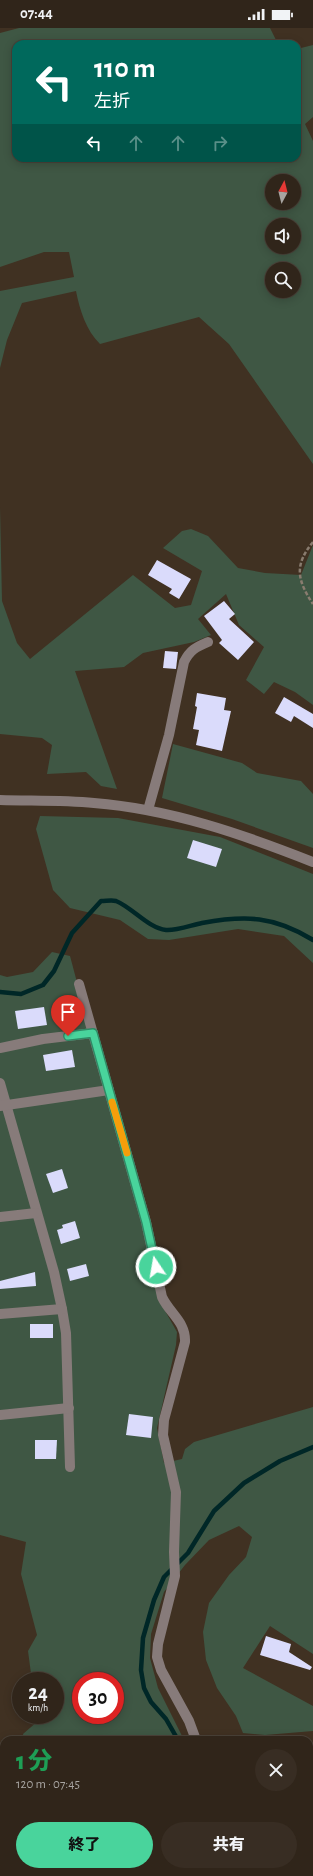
<!DOCTYPE html>
<html lang="ja">
<meta charset="utf-8">
<style>
:root{--surface:#30251a;--page:#382d23;--text:#f1f3f6;--muted:#a8a5a2;--line:#4b4239;--accent:#49d49c}
body{margin:0;font-family:"Alegreya Sans","Noto Sans JP",sans-serif;background:var(--page);color:var(--text);height:100vh;display:flex;flex-direction:column;font-size:15px;white-space:nowrap}
*{box-sizing:border-box;margin:0}
p{font-size:13px;color:var(--muted)}
.icon{flex:none;width:22px;height:22px;fill:none;stroke:currentColor;stroke-width:2;stroke-linecap:round;stroke-linejoin:round}
.map{position:relative;flex:1;overflow:hidden}
.side{position:absolute;left:0px;top:1708px;width:313px;height:140px;display:flex;flex-direction:column;background:var(--surface);border-radius:12px 12px 0 0;box-shadow:0 2px 10px #0003,0 0 0 1px var(--line)}
.side>*{flex:none}
.guide{position:absolute;left:12px;top:12px;width:289px;height:122px;border-radius:12px;box-shadow:0 2px 10px #0003,0 0 0 1px var(--line);background:#00695c;color:#fff;overflow:hidden}
.needle{width:26px;rotate:7deg}
.controls{position:absolute;left:265px;top:146px;display:grid;gap:8px}
.controls a{display:grid;place-items:center;width:36px;height:36px;border-radius:50%;background:var(--surface);box-shadow:0 2px 10px #0003,0 0 0 1px var(--line);font-size:20px}
.speed{position:absolute;left:12px;top:1644px;display:flex;gap:8px;font-size:20px;font-weight:700;text-align:center}
.speed>*{display:grid;place-content:center;width:52px;height:52px;border-radius:50%;background:var(--surface);box-shadow:0 2px 10px #0003,0 0 0 1px var(--line);line-height:1}
.speed small{font-size:10px;font-weight:400}
.speed .limit{border:6px solid #d22;background:#fff;color:#111}
.pin{position:absolute;display:grid;place-items:center;width:34px;height:34px;color:#fff;margin:-41px -17px;border-radius:50% 50% 50% 0;rotate:-45deg;box-shadow:0 0 4px #0007}
.pin .icon{rotate:45deg}
.me{position:absolute;width:44px;margin:-22px;rotate:348deg;stroke-linejoin:round;filter:drop-shadow(0 0 3px #0008)}
.turn{display:flex;align-items:center;gap:14px;height:84px;padding:0 16px;font-size:18px}
.turn .icon{width:52px;height:52px;stroke-width:2.5}
.turn b{display:block;font-size:28px;line-height:34px}
.lanes{display:flex;align-items:center;height:38px;padding:0 16px;background:#0003;justify-content:center;gap:20px;direction:ltr}
.lanes .off{opacity:.35}
.round{display:grid;place-items:center;flex:none;width:42px;height:42px;border-radius:21px;background:var(--page)}
.overview{display:flex;align-items:center;justify-content:space-between;height:68px;padding:0 16px}
h1{font-size:24px;font-weight:800;line-height:30px;color:#1e9e55}
.primary-button{display:flex;gap:8px;margin-top:auto;padding:8px 16px}
.primary-button a{flex:1;height:46px;border-radius:24px;background:var(--accent);color:#111;font-size:16px;font-weight:800;line-height:46px;text-align:center}
.primary-button a+a{background:var(--page);color:var(--text)}
.status{display:flex;justify-content:space-between;align-items:center;height:28px;padding:0 20px;background:var(--surface);direction:ltr}
.status svg{height:11px;fill:currentColor}
.map>svg:first-child{display:block}
</style>
<div class="status"><b>07:44</b><svg viewBox="0 0 49 12"><path d="M0 12V9h3v3zM5 12V6h3v6zM10 12V3h3v9zM15 12V0h3v12zM26 1h20v11H26zM47 4h2v5h-2z"/></svg></div>
<div class="map">
<svg width="313" height="1848" viewBox="0 0 313 1848">
<rect width="100%" height="100%" fill="#403122"/>
<g fill="#3f5744" fill-rule="evenodd">
<path d="M19 0H270L278 16H16V130H297V21L313 17V89L305 96 313 113V436L229 316 199 289 100 316C86 302 80 283 76 263L22 275 7 312 0 340V263L74 249 69 224H44L0 239V5ZM272 153H294V175H272ZM272 197H294V219H272ZM272 241H294V263H272Z"/>
<polygon points="0,479 2,573 17,615 30,631 133,547 175,580 191,577 202,543 163,520 182,503 191,501 208,508 238,540 265,545 301,547 313,517 313,677 295,664 274,654 264,666 246,652 264,619 239,597 226,566 198,591 211,607 194,614 143,625 124,639 75,643 117,761 101,758 86,744 47,746 52,717 42,710 0,706"/>
<polygon points="173,716 242,735 257,745 301,753 313,766 313,820 232,791 162,770"/>
<polygon points="40,788 118,790 220,809 313,846 313,935 284,908 238,901 169,912 148,911 120,892 70,880 53,862 36,801"/>
<path d="M52 924 70 928 164 1281 177 1304 176 1317 157 1400 164 1435 182 1431 185 1421 194 1414 313 1379V1626L270 1598 243 1640 313 1678V1703L265 1707 243 1705 236 1688 217 1660 206 1632 203 1604 209 1575 229 1547 246 1529 252 1509 239 1498 209 1512 185 1537 164 1564 151 1606 150 1630 158 1660 184 1712H24L23 1706 38 1693 37 1687H55V1653H32L28 1623 37 1607 21 1546 26 1514 0 1507V947L7 949 33 944ZM81 1653H115V1687H81Z"/>
<polygon points="309,1813 313,1816 313,1848 237,1848 226,1844 309,1844"/>
</g>
<g fill="none" stroke-linecap="round" stroke-linejoin="round">
<g stroke="#002727" stroke-width="4.5">
<path d="M0 964 21 966 43 957 54 943 72 905 101 873C106 873 112 872 116 873 133 880 148 900 166 902 175 903 192 897 202 895 246 887 274 888 313 912"/>
<polyline points="178,1712 166,1691 151,1674 144,1660 141,1642 143,1610 154,1572 164,1549 188,1525 214,1483 244,1455 280,1433 313,1419"/>
<polyline points="309,1825 313,1829"/>
</g>
</g>
<g fill="#dadbfb">
<polygon points="157,532 191,551 179,571 169,565 172,561 148,547"/>
<polygon points="224,573 235,586 229,591 254,614 238,632 219,615 222,612 204,588"/>
<polygon points="165,623 178,624 176,641 163,640"/>
<polygon points="197,665 226,670 224,682 231,683 222,723 196,717 199,702 193,701 197,679 195,678"/>
<polygon points="284,669 313,686 313,700 294,688 291,694 275,685"/>
<polygon points="193,812 222,821 216,839 187,830"/>
<polygon points="44,979 47,997 18,1001 15,983"/>
<polygon points="72,1022 75,1039 46,1043 43,1027"/>
<polygon points="62,1141 68,1160 53,1165 46,1146"/>
<polygon points="75,1193 80,1210 61,1216 57,1202 63,1200 62,1197"/>
<polygon points="86,1236 89,1248 70,1253 67,1241"/>
<polygon points="35,1244 36,1258 0,1261 0,1253"/>
<rect x="30" y="1296" width="23" height="14"/>
<polygon points="129,1386 153,1389 151,1410 126,1407"/>
<polygon points="35,1412 57,1412 56,1431 35,1431"/>
<polygon points="266,1608 291,1616 289,1624 312,1639 310,1642 260,1627"/>
</g>
<g fill="none" stroke-linecap="round" stroke-linejoin="round">
<g stroke="#897c6f" stroke-width="2.5" stroke-dasharray="4 2" stroke-linecap="butt">
<path d="M313 514C294 537 297 552 313 576"/>
<polyline points="309,1734 313,1729"/>
</g>
<g stroke="#877b7a" stroke-width="10">
<path d="M0 772C31 773 63 772 94 775 170 781 242 806 313 834"/>
<path d="M148 782 169 707 184 634C190 622 196 619 208 614"/>
<path d="M79 956 146 1194 162 1269C170 1286 186 1294 185 1314L164 1392 163 1407 176 1464 174 1524 175 1548 158 1616 157 1629 161 1642 189 1693 196 1712"/>
<polyline points="0,1020 43,1011 93,1005"/>
<polyline points="0,1055 54,1244 62,1281 66,1305 70,1439"/>
<polyline points="0,1078 109,1062"/>
<polyline points="0,1189 36,1185"/>
<polyline points="0,1286 62,1281"/>
<polyline points="0,1387 69,1380"/>
<polyline points="309,1801 313,1803"/>
</g>
</g>
<g fill="none" stroke-linecap="round" stroke-linejoin="round">
<defs>
<polyline id="route" points="68,1008 93,1005 146,1194 156,1239"/>
</defs>
<use href="#route" stroke="#2f8a65" stroke-width="10"/>
<use href="#route" stroke="#49d49c" stroke-width="7"/>
<polyline stroke="#f59e0b" stroke-width="7" points="112,1074 127,1125"/>
</g>
</svg>
<div class="controls">
<a><svg class="needle" viewBox="-14 -14 28 28"><path d="M0-13l5 13h-10z" fill="#e53935"/><path d="M0 13l5-13h-10z" fill="#a8a5a2"/></svg></a>
<a><svg class="icon" aria-label="sound" viewBox="0 0 24 24"><path d="M4 9h4l5-4v14l-5-4H4zM17 9q2 3 0 6"/></svg></a>
<a><svg class="icon" aria-label="search" viewBox="0 0 24 24"><circle cx="10" cy="10" r="6"/><path d="M15 15l6 6"/></svg></a>
</div>
<div class="speed"><div>24<small>km/h</small></div><div class="limit">30</div></div>
<div class="pin" style="left:68px;top:1008px;background:#d93025"><svg class="icon" aria-label="arrive" viewBox="0 0 24 24"><path d="M6 21V4h12l-3 4 3 4H6"/></svg></div>
<svg class="me" style="left:156px;top:1239px" viewBox="-20 -20 40 40"><circle r="17" fill="#49d49c" stroke="#fff" stroke-width="3"/><path d="M0-11L8 9 0 5-8 9z" fill="#fff"/></svg>
<div class="guide">
<div class="turn"><svg class="icon" aria-label="left" viewBox="0 0 24 24"><path d="M17 20v-9H6M10 6l-5 5 5 5"/></svg><div><b>110 m</b>左折</div></div>
<div class="lanes"><svg class="icon" aria-label="left" viewBox="0 0 24 24"><path d="M17 20v-9H6M10 6l-5 5 5 5"/></svg><svg class="icon off" aria-label="ahead" viewBox="0 0 24 24"><path d="M12 20V5M6 11l6-6 6 6"/></svg><svg class="icon off" aria-label="ahead" viewBox="0 0 24 24"><path d="M12 20V5M6 11l6-6 6 6"/></svg><svg class="icon off" aria-label="right" viewBox="0 0 24 24"><path d="M7 20v-9h11M14 6l5 5-5 5"/></svg></div>
</div>
<section class="side">
<div class="overview"><div><h1>1 分</h1><p>120 m · 07:45</p></div><a class="round"><svg class="icon" aria-label="close" viewBox="0 0 24 24"><path d="M6 6l12 12M18 6L6 18"/></svg></a></div>
<div class="primary-button"><a>終了</a><a>共有</a></div>
</section>
</div>
